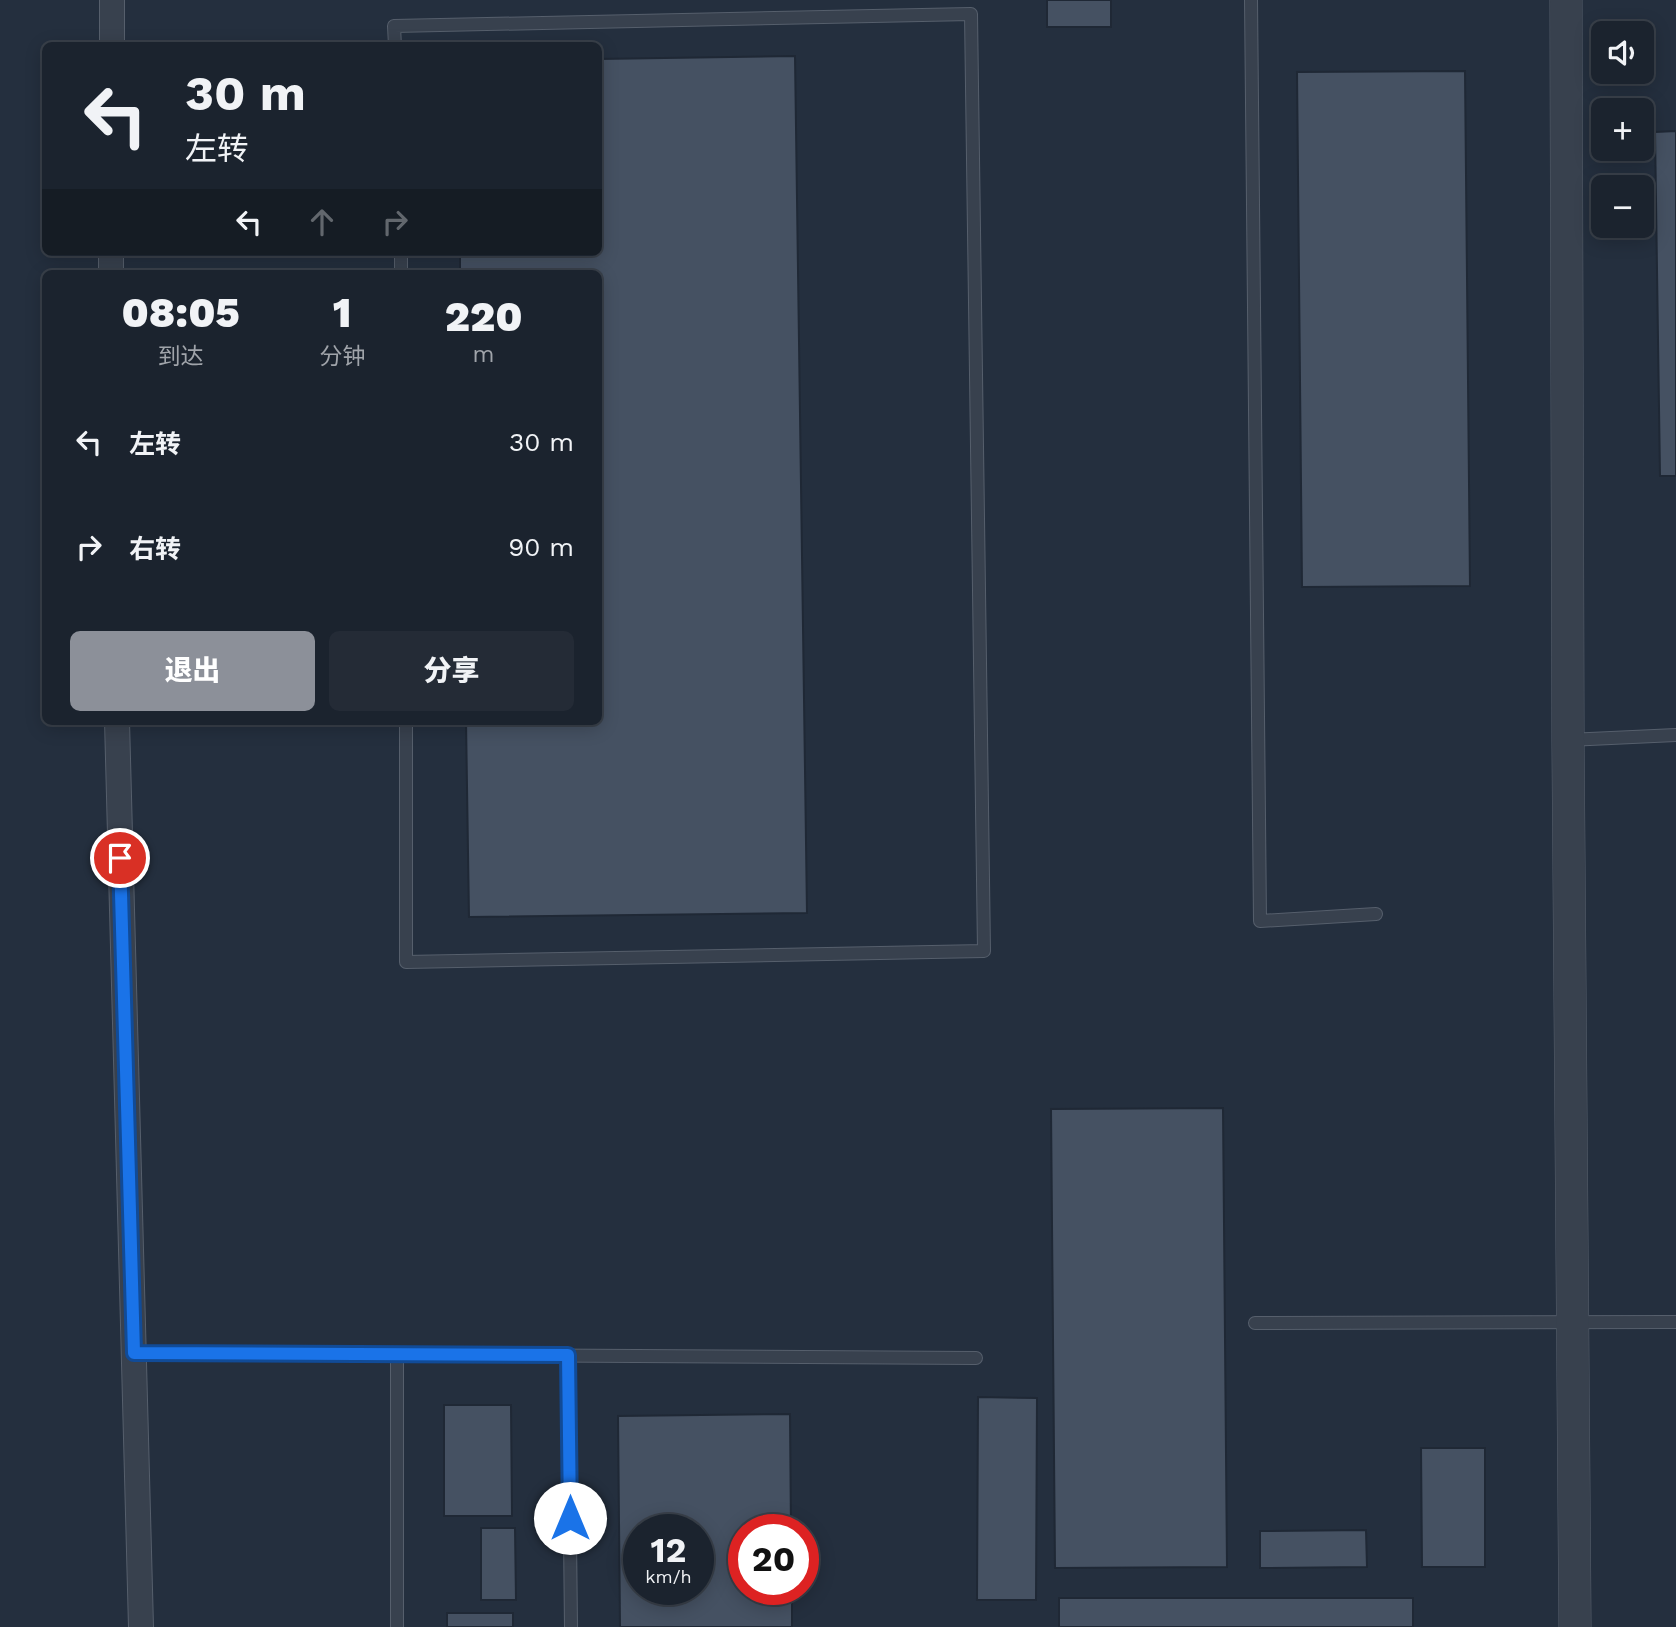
<!DOCTYPE html>
<html lang="zh">
<meta charset="utf-8">
<style>
:root{--surface:#1b232e;--page:#242b36;--text:#f1f3f6;--muted:#a0a4aa;--line:#39404a;--accent:#8c9099}
body{margin:0;font-family:"Work Sans","Noto Sans SC",sans-serif;background:var(--page);color:var(--text);height:100vh;display:flex;flex-direction:column;font-size:26px;white-space:nowrap}
*{box-sizing:border-box;margin:0}
p{font-size:23px;color:var(--muted)}
.icon{flex:none;width:38px;height:38px;fill:none;stroke:currentColor;stroke-width:2;stroke-linecap:round;stroke-linejoin:round}
.map{position:relative;flex:1;overflow:hidden}
.drawer{position:absolute;left:42px;top:270px;width:560px;height:455px;display:flex;flex-direction:column;background:var(--surface);border-radius:10px;box-shadow:0 4px 18px #0003,0 0 0 2px var(--line)}
.drawer>*{flex:none}
.banner{position:absolute;left:42px;top:42px;width:560px;height:214px;border-radius:10px;box-shadow:0 4px 18px #0003,0 0 0 2px var(--line);background:#1b232e;color:var(--text);overflow:hidden}
.tools{position:absolute;left:1591px;top:21px;display:grid;gap:14px}
.tools a{display:grid;place-items:center;width:63px;height:63px;border-radius:10px;background:var(--surface);box-shadow:0 4px 18px #0003,0 0 0 2px var(--line);font-size:35px}
.speed{position:absolute;left:623px;top:1514px;display:flex;gap:14px;font-size:35px;font-weight:700;text-align:center}
.speed>*{display:grid;place-content:center;width:91px;height:91px;border-radius:50%;background:var(--surface);box-shadow:0 4px 18px #0003,0 0 0 2px var(--line);line-height:1}
.speed small{font-size:18px;font-weight:400}
.speed .limit{border:10px solid #d22;background:#fff;color:#111}
.pin{position:absolute;display:grid;place-items:center;width:60px;height:60px;color:#fff;margin:-30px;border:4px solid #fff;border-radius:50%;box-shadow:0 2px 7px #0007}
.me{position:absolute;width:77px;margin:-38px;rotate:0deg;stroke-linejoin:round;filter:drop-shadow(0 0 5px #0008)}
.turn{display:flex;align-items:center;gap:24px;height:147px;padding:0 28px;font-size:32px}
.turn .icon{width:91px;height:91px;stroke-width:2.5}
.turn b{display:block;font-size:49px;line-height:60px}
.lanes{display:flex;align-items:center;height:66px;padding:0 28px;background:#0003;justify-content:center;gap:35px;direction:ltr}
.lanes .off{opacity:.35}
.eta{display:flex;justify-content:space-evenly;align-items:center;height:119px;text-align:center}
.eta b{font-size:42px;font-weight:800;line-height:49px}
.button{display:flex;gap:14px;margin-top:auto;padding:14px 28px}
.button a{flex:1;height:80px;border-radius:10px;background:var(--accent);color:#fff;font-size:28px;font-weight:800;line-height:80px;text-align:center}
.button a+a{background:var(--page);color:var(--text)}
ul{padding:0;list-style:none}
li{display:flex;align-items:center;gap:21px;height:105px;padding:0 28px}
li div{flex:1}
li b{display:block;font-size:26px}
li em{font-style:normal}
.map>svg:first-child{display:block}
</style>
<div class="map">
<svg width="1676" height="1627" viewBox="0 0 1676 1627">
<rect width="100%" height="100%" fill="#242f3e"/>
<g fill="#455162" stroke="#1f2835" stroke-width="2" fill-rule="evenodd">
<rect x="1047" y="0" width="64" height="27"/>
<polygon points="795,56 807,913 469,917 466,721 598,721 598,273 460,273 460,252 598,252 598,59"/>
<polygon points="1465,71 1470,586 1302,587 1297,72"/>
<polygon points="1676,131 1676,476 1660,476 1655,132"/>
<polygon points="1223,1108 1227,1567 1055,1568 1051,1109"/>
<polygon points="978,1397 1037,1398 1036,1600 977,1600"/>
<polygon points="444,1405 511,1405 512,1516 444,1516"/>
<path d="M790 1414 791 1530H744V1589H792V1627H620L618 1416ZM639 1530H698V1589H639Z"/>
<polygon points="1421,1448 1485,1448 1485,1567 1422,1567"/>
<polygon points="481,1528 515,1528 516,1600 481,1600"/>
<polygon points="1366,1530 1367,1567 1260,1568 1260,1531"/>
<rect x="1059" y="1598" width="354" height="29"/>
<rect x="447" y="1613" width="66" height="14"/>
</g>
<g fill="none" stroke-linecap="round" stroke-linejoin="round">
<defs>
<g id="service">
<polyline points="1251,0 1260,921 1376,914"/>
<polyline points="395,46 394,26 971,14 984,951 406,962 406,721"/>
<polyline points="401,252 401,273"/>
<polyline points="1568,740 1676,735"/>
<polyline points="1255,1323 1676,1322"/>
<polyline points="133,1353 976,1358"/>
<polyline points="568,1355 571,1627"/>
<polyline points="397,1627 397,1354"/>
</g>
<g id="minor">
<polyline points="112,46 112,0"/>
<polyline points="111,273 111,252"/>
<polyline points="117,721 141,1627"/>
</g>
<polyline id="tertiary" points="1566,0 1568,740 1575,1627"/>
</defs>
<use href="#service" stroke="#565f6c" stroke-width="14"/>
<use href="#minor" stroke="#565f6c" stroke-width="26"/>
<use href="#tertiary" stroke="#565f6c" stroke-width="33"/>
<use href="#service" stroke="#38414e" stroke-width="12"/>
<use href="#minor" stroke="#38414e" stroke-width="24"/>
<use href="#tertiary" stroke="#38414e" stroke-width="32"/>
</g>
<g fill="none" stroke-linecap="round" stroke-linejoin="round">
<defs>
<polyline id="route" points="120,858 134,1353 568,1355 570,1518"/>
</defs>
<use href="#route" stroke="#114b97" stroke-width="18"/>
<use href="#route" stroke="#1a73e8" stroke-width="12"/>
</g>
</svg>
<div class="tools">
<a><svg class="icon" aria-label="sound" viewBox="0 0 24 24"><path d="M4 9h4l5-4v14l-5-4H4zM17 9q2 3 0 6"/></svg></a>
<a>+</a>
<a>−</a>
</div>
<div class="speed"><div>12<small>km/h</small></div><div class="limit">20</div></div>
<div class="pin" style="left:120px;top:858px;background:#d93025"><svg class="icon" aria-label="arrive" viewBox="0 0 24 24"><path d="M6 21V4h12l-3 4 3 4H6"/></svg></div>
<svg class="me" style="left:570px;top:1518px" viewBox="-20 -20 40 40"><circle r="19" fill="#fff"/><path d="M0-13L10 11 0 6-10 11z" fill="#1a73e8"/></svg>
<div class="banner">
<div class="turn"><svg class="icon" aria-label="left" viewBox="0 0 24 24"><path d="M17 20v-9H6M10 6l-5 5 5 5"/></svg><div><b>30 m</b>左转</div></div>
<div class="lanes"><svg class="icon" aria-label="left" viewBox="0 0 24 24"><path d="M17 20v-9H6M10 6l-5 5 5 5"/></svg><svg class="icon off" aria-label="ahead" viewBox="0 0 24 24"><path d="M12 20V5M6 11l6-6 6 6"/></svg><svg class="icon off" aria-label="right" viewBox="0 0 24 24"><path d="M7 20v-9h11M14 6l5 5-5 5"/></svg></div>
</div>
<section class="drawer">
<div class="eta">
<div><b>08:05</b><p>到达</p></div>
<div><b>1</b><p>分钟</p></div>
<div><b>220</b><p>m</p></div>
</div>
<ul>
<li><svg class="icon" aria-label="left" viewBox="0 0 24 24"><path d="M17 20v-9H6M10 6l-5 5 5 5"/></svg><div><b>左转</b></div><em>30 m</em></li>
<li><svg class="icon" aria-label="right" viewBox="0 0 24 24"><path d="M7 20v-9h11M14 6l5 5-5 5"/></svg><div><b>右转</b></div><em>90 m</em></li>
</ul>
<div class="button"><a>退出</a><a>分享</a></div>
</section>
</div>
